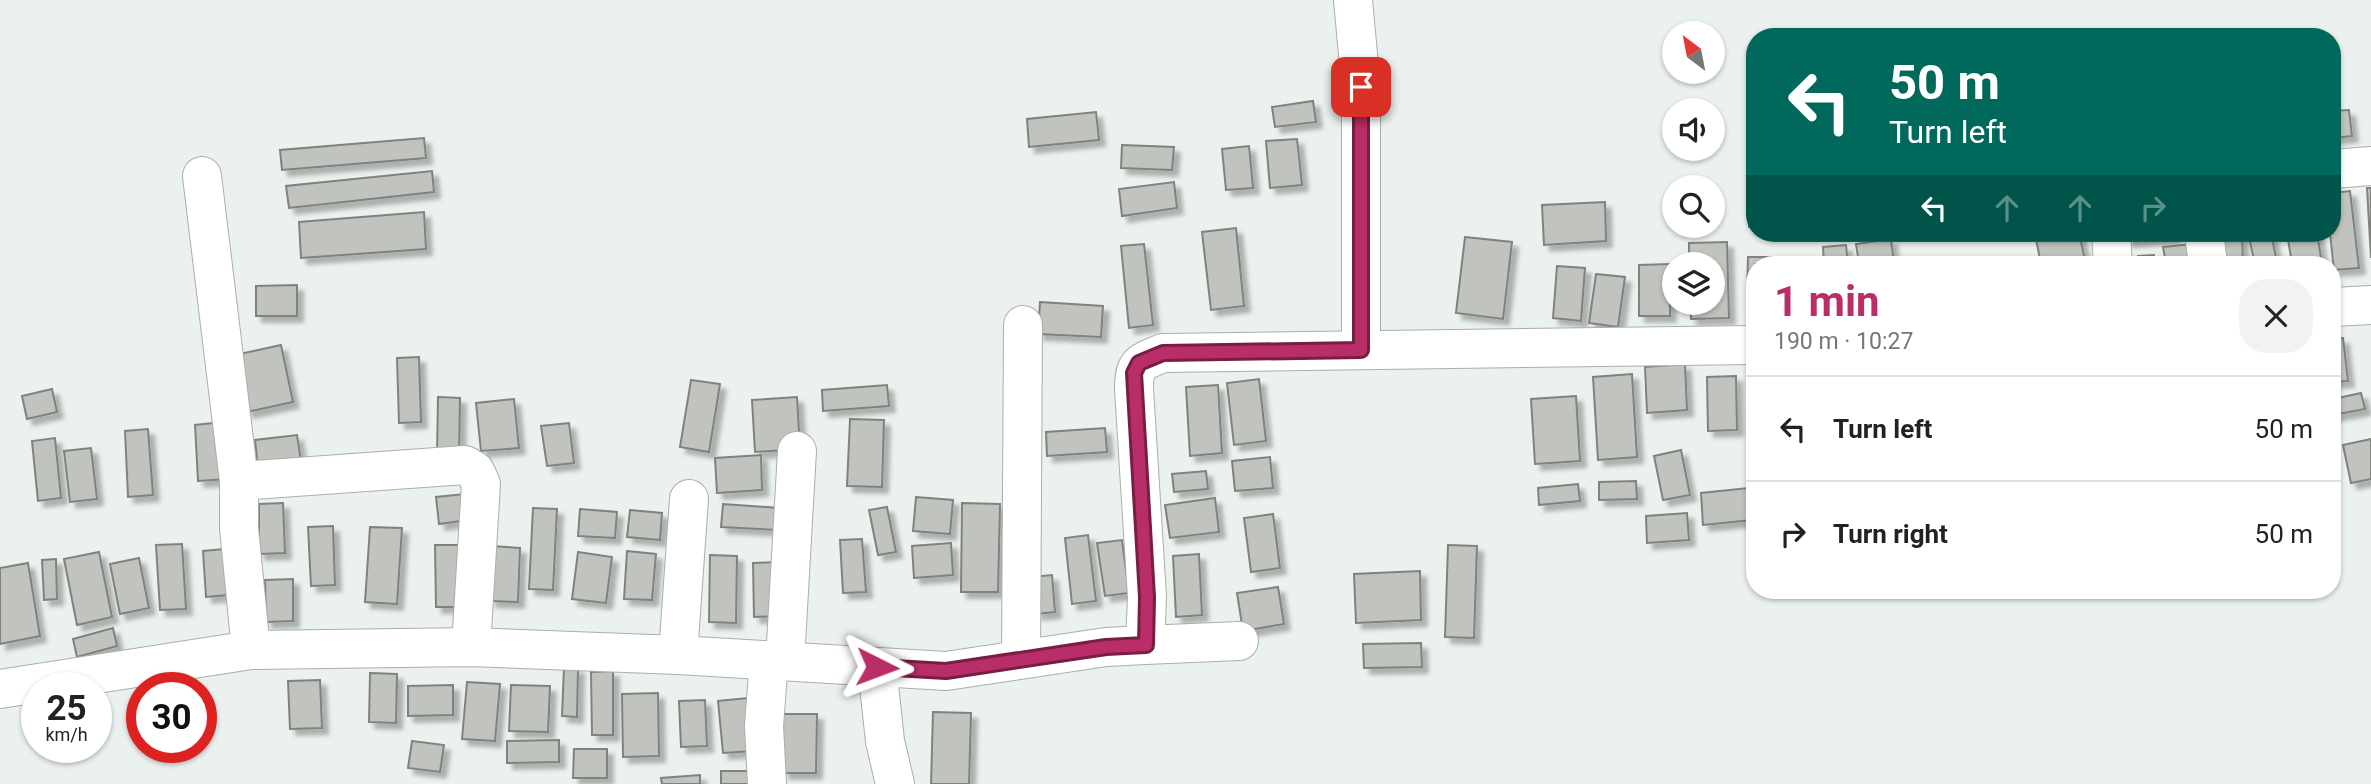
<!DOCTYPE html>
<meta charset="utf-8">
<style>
:root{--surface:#fff;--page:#f2f2f2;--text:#222;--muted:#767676;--line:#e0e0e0;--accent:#b92e68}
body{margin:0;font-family:Roboto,sans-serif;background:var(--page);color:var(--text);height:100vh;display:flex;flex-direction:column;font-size:26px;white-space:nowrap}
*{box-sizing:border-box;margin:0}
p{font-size:23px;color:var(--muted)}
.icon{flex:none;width:38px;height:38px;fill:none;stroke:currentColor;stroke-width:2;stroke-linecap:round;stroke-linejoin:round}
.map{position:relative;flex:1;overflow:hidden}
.sheet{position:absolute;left:1746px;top:256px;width:595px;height:343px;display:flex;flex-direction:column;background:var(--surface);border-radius:28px;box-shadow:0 2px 5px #0004}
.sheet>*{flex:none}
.top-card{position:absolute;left:1746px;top:28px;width:595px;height:214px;border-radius:28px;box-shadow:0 2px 5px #0004;background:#00695c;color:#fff;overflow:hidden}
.needle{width:46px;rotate:328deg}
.buttons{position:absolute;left:1662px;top:21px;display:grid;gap:14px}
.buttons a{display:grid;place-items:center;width:63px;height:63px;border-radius:50%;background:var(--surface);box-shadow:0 2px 5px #0004;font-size:35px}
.speed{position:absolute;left:21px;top:672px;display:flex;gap:14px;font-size:35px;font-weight:700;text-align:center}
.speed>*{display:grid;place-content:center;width:91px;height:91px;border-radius:50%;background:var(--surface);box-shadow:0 2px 5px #0004;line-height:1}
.speed small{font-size:18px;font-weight:400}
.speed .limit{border:10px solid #d22;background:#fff;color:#111}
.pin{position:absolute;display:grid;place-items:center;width:60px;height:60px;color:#fff;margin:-30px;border-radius:14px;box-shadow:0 4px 10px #0006}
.me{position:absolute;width:77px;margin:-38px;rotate:93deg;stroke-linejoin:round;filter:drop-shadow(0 0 5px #0008)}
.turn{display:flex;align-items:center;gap:24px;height:147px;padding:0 28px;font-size:32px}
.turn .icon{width:91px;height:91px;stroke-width:2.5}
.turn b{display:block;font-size:49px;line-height:60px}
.lanes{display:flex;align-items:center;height:66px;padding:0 28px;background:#0003;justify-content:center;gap:35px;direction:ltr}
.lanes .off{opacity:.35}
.round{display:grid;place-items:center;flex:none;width:74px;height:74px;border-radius:28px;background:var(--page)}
.headline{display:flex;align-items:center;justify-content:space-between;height:119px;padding:0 28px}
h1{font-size:42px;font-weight:700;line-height:52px;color:var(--accent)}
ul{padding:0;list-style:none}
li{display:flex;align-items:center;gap:21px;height:105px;padding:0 28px;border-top:2px solid var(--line)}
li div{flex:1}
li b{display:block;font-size:26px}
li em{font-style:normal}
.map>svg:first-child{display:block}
</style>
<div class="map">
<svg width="2371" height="784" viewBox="0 0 2371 784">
<defs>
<filter id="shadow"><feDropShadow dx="6" dy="6" stdDeviation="2" flood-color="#0004"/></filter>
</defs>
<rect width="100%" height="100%" fill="#eaf1ee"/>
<g fill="#c1c4be" stroke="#80837d" stroke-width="2" filter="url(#shadow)">
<polygon points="1313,101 1316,122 1275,127 1272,107"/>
<polygon points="2349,110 2352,136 2333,138 2333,111"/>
<polygon points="1096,112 1099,140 1029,147 1027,119"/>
<polygon points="424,138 426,158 282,170 280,150"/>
<polygon points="1297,139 1302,185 1270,188 1266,141"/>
<polygon points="1122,145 1174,147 1172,170 1121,168"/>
<polygon points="1249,146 1253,188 1226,190 1222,149"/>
<rect x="1749" y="170" width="6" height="57"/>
<polygon points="432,171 434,192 289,208 286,186"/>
<polygon points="1174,182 1177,208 1122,216 1119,189"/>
<polygon points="2367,188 2371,188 2371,258"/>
<polygon points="2350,191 2359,268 2334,270 2330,233 2333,233 2333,193"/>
<polygon points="1605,202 1606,241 1544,245 1542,205"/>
<polygon points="424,212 426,249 301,258 299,222"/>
<polygon points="1236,228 1244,306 1211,310 1202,232"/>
<polygon points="2068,233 2079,233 2085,260 2063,264 2041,264 2036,239"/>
<polygon points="2126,233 2174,233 2174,237 2127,241"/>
<polygon points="2216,233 2242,233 2243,264 2217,264"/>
<polygon points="2248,233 2271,233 2277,263 2255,264"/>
<polygon points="2287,233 2317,233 2322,264 2292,264"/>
<polygon points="1465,237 1512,242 1503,319 1456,313"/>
<polygon points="1891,239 1894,264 1859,264 1856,244"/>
<polygon points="1727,242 1729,318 1691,319 1690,303 1713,303 1713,264 1689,264 1689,243"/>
<polygon points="1144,244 1153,325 1129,328 1121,246"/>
<polygon points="2192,244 2195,264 2166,264 2163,247"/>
<polygon points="1846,245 1848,264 1824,264 1823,247"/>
<polygon points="2154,255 2154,264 2138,264 2138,256"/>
<polygon points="1748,257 1774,257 1774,264 1755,264 1755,294 1747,294"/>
<polygon points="1812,260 1812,264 1793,264 1793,261"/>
<polygon points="1670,264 1670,316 1639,316 1639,265"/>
<polygon points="1557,266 1585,268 1581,321 1553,318"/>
<polygon points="1596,274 1625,277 1618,327 1589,323"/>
<polygon points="297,285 297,316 256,316 256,286"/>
<polygon points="1040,302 1103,306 1101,337 1038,334"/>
<polygon points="2343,338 2348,381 2333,382 2333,339"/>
<polygon points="281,345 293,402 247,412 235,355"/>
<polygon points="419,357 421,422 399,423 397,358"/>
<polygon points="1685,364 1687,410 1647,413 1645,367"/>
<polygon points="1632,374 1637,457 1598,460 1593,377"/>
<polygon points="1749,374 1755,374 1755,424 1752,424"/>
<polygon points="1736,376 1737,430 1708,431 1707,377"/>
<polygon points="1259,379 1266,441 1234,445 1227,383"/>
<polygon points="691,380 720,384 709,452 680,447"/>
<polygon points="887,385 889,406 823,411 822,390"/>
<polygon points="1218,385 1222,453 1190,456 1186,387"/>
<polygon points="52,389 57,412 27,419 22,396"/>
<polygon points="2361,393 2365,409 2333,415 2333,399"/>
<polygon points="1576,396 1580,461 1535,464 1531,399"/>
<polygon points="438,397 460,398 459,456 437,455"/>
<polygon points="797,397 800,449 755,452 752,400"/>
<polygon points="514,399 519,448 481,451 476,403"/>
<polygon points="850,419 884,420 882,487 847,486"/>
<polygon points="222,422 226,479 198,481 195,425"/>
<polygon points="569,423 574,463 547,466 541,426"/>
<polygon points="1105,428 1107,452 1047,456 1046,432"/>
<polygon points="148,429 153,495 128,497 125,431"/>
<polygon points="297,435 301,462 258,467 255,440"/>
<polygon points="55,438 61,498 38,501 32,441"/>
<polygon points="2371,439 2371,479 2351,483 2343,445"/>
<polygon points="91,448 97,499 70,502 64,451"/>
<polygon points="1681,450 1690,495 1663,500 1654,456"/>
<polygon points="761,455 762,490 717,493 715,458"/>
<polygon points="1270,457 1273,488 1235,491 1232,461"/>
<polygon points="1206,471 1208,489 1174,492 1172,474"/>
<polygon points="1636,481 1637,499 1599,500 1599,482"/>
<polygon points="1578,484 1580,501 1539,505 1538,488"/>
<polygon points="1748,488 1752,520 1703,525 1701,493"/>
<polygon points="465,494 468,520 439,524 436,497"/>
<polygon points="916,497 953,500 950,534 913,531"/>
<polygon points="1215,498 1219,532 1170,538 1165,505"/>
<polygon points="283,503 285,553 259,554 259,504"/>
<polygon points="962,503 1000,504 998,592 961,592"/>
<polygon points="723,504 779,508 777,530 721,527"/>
<polygon points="887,507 896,552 878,555 869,510"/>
<polygon points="533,508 557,509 553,590 529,589"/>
<polygon points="580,509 617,512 615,538 578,536"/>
<polygon points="630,510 662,513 660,540 627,537"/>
<polygon points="1687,513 1689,540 1647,543 1646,516"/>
<polygon points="1273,514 1280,568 1251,572 1244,518"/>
<polygon points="333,526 335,585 311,586 308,527"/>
<polygon points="370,527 402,528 397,604 365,602"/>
<polygon points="1088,535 1096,601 1072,604 1065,538"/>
<polygon points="862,539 866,592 843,593 840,540"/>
<polygon points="1122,540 1129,593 1105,596 1097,543"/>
<polygon points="951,543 953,575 914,578 912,546"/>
<polygon points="182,544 186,609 160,610 156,545"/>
<polygon points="435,545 465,545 466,607 436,607"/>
<polygon points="1448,545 1477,546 1474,638 1445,637"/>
<polygon points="492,546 520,548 518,602 490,601"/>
<polygon points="224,549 228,595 206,597 203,551"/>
<polygon points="627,551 656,554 652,600 624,599"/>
<polygon points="99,552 112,617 77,625 64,559"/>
<polygon points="578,552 612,557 606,603 572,599"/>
<polygon points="1199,554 1202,615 1176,617 1173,556"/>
<polygon points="710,555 737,556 736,623 709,622"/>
<polygon points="139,558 149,608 120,614 110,564"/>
<polygon points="56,559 57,599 44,600 42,560"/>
<polygon points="780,562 781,616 754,617 753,563"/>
<polygon points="28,563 40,636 0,644 0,568"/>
<polygon points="1420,571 1421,620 1356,623 1354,574"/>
<polygon points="1052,575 1055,612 1036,614 1033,577"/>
<polygon points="293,579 293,621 266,622 265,580"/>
<polygon points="1278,587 1284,624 1243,631 1237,593"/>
<polygon points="113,628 117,646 77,657 73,639"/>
<polygon points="1421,643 1422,667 1364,668 1363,644"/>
<polygon points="564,667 578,668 577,717 562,716"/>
<polygon points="613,671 613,735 592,735 591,672"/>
<polygon points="370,673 397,674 396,723 369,722"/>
<polygon points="320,680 322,728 290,729 288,681"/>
<polygon points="467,682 500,684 495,741 462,739"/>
<polygon points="453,685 453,715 408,716 408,686"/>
<polygon points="511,685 550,686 548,732 509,731"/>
<polygon points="658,693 659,756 623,757 622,694"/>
<polygon points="748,698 753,751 723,753 718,701"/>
<polygon points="705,700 707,746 681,747 679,701"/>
<polygon points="933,712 971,713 969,784 931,784"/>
<polygon points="783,714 817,714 816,773 783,773"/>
<polygon points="559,740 559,762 507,763 507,741"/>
<polygon points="412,741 444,745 440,772 408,768"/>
<polygon points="574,749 607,749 607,778 573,778"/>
<rect x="721" y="771" width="28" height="13"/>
<polygon points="700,775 700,784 662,784 661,778"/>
</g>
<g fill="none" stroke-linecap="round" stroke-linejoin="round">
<defs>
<g id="minor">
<polyline points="1353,0 1361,87 1361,350"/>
<polyline points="2333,169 2371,166"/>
<polyline points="202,176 239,481 239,528 251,650"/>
<polyline points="2111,233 2113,264"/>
<polyline points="2204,233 2208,264"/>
<polyline points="2333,307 2371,305"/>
<polyline points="239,481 465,465 475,471 481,484 471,647"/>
<polyline points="1145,645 1239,641"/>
<polyline points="678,655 689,499"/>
<polyline points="1021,659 1023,325"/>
<polyline points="785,661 797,451"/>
<polyline points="877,667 885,741 895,784"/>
<path d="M0 689 251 650 471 647 678 655 946 671 1106 647 1145 645 1147 597 1134 389C1134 362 1140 363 1163 353L1755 345"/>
<polyline points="767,784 764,726 769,660"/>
</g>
</defs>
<use href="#minor" stroke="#a9afac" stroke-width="40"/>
<use href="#minor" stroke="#fff" stroke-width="38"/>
</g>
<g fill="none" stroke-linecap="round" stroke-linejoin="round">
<defs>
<polyline id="route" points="877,667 946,671 1106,647 1146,645 1147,597 1134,373 1139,363 1163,353 1361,350 1361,87"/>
</defs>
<use href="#route" stroke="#781e44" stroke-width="18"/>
<use href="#route" stroke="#b92e68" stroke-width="12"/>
</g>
</svg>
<div class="buttons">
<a><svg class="needle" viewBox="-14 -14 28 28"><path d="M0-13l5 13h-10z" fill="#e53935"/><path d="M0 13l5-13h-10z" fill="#767676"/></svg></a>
<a><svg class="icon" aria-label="sound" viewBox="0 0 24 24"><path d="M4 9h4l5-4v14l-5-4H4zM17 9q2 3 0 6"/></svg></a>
<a><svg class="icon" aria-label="search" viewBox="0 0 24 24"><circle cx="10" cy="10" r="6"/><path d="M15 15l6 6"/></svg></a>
<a><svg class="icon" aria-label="layers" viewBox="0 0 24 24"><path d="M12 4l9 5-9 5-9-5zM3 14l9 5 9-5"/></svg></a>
</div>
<div class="speed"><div>25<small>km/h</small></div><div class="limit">30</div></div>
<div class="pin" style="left:1361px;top:87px;background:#d93025"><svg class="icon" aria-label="arrive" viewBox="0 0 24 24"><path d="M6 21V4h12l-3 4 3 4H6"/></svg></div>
<svg class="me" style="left:877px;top:667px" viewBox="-20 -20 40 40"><path d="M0-17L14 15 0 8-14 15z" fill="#b92e68" stroke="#fff" stroke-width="4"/></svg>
<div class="top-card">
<div class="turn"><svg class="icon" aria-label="left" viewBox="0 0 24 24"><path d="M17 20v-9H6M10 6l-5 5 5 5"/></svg><div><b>50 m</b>Turn left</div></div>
<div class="lanes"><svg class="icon" aria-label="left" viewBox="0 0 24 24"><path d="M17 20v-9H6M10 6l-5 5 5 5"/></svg><svg class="icon off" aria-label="ahead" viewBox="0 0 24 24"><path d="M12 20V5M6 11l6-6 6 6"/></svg><svg class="icon off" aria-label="ahead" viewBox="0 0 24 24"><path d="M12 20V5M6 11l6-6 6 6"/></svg><svg class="icon off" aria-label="right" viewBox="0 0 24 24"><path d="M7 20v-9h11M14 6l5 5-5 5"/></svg></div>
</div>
<section class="sheet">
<div class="headline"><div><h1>1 min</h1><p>190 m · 10:27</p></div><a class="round"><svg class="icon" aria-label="close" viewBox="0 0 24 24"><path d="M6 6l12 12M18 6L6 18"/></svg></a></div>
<ul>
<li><svg class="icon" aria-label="left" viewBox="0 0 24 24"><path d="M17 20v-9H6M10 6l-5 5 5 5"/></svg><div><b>Turn left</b></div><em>50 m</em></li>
<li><svg class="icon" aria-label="right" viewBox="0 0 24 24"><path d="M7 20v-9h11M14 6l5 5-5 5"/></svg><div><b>Turn right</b></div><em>50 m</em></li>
</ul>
</section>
</div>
